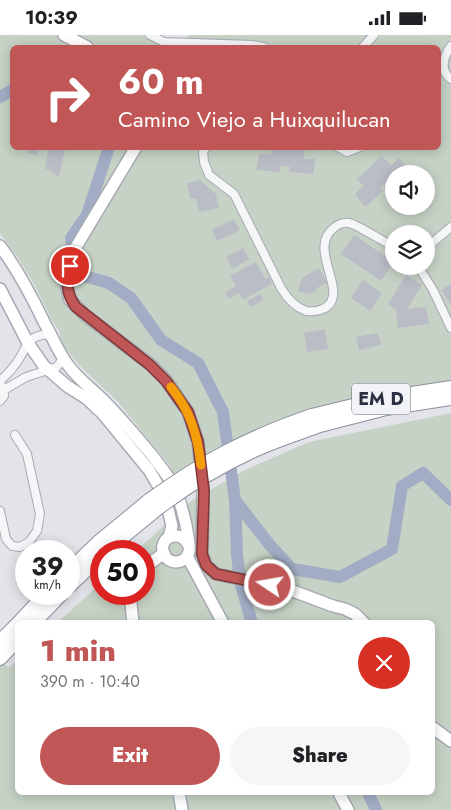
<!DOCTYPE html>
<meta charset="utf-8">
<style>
:root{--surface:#fff;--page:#f6f6f6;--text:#202124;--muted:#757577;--accent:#c05756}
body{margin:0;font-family:Jost,sans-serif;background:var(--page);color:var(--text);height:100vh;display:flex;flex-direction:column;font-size:19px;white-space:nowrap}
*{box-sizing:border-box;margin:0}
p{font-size:16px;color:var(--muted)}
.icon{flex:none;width:28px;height:28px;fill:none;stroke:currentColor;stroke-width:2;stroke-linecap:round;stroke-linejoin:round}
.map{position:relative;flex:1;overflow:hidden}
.drawer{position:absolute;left:15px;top:585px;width:420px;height:175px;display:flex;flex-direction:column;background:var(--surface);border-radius:8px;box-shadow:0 2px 12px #0003}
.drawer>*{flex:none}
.banner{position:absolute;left:10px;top:10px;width:431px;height:105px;border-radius:8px;box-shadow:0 2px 12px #0003;background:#c05756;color:#fff;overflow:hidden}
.tools{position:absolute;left:385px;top:130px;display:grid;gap:10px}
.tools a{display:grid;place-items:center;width:50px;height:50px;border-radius:50%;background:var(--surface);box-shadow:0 2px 12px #0003;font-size:25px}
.speed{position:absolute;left:15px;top:505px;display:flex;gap:10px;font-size:25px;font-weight:700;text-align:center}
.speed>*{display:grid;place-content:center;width:65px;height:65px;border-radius:50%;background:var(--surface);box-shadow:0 2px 12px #0003;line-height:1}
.speed small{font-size:12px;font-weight:400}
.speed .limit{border:8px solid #d22;background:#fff;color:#111}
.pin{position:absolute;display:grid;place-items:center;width:42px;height:42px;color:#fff;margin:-21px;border:2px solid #fff;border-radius:50%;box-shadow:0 1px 5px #0007}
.me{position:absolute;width:55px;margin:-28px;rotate:282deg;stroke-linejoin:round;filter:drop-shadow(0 0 4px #0008)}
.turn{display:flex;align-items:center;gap:18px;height:105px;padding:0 25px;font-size:22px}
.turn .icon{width:65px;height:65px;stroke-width:2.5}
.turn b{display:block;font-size:35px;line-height:42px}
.round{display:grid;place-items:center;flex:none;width:52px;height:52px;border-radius:26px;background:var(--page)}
.headline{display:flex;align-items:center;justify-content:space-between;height:85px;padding:0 25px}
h1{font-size:30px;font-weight:800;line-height:38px;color:var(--accent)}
.cta{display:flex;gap:10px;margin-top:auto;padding:10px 25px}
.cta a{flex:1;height:58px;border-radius:30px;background:var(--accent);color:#fff;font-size:20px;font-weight:800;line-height:58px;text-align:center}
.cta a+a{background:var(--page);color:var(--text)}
.status{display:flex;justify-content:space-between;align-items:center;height:35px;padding:0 25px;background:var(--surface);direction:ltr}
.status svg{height:14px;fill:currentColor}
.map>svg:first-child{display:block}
</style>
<div class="status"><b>10:39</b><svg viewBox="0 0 49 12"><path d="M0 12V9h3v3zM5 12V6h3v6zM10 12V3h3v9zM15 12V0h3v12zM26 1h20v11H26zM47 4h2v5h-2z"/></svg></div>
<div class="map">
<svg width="451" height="775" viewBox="0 0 451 775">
<rect width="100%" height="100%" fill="#e3e4e9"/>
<g fill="#c6d2c5" fill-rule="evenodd">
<path d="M0 0H149C162 3 178 9 190 0H451V346L382 355 337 370 176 442 167 427 118 367 79 330 63 310 59 296 50 282 34 249 20 226 0 198ZM12 12H439V112H12ZM394 139H426V171H394ZM394 199H426V231H394Z"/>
<polygon points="451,378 451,775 0,775 0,624 9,633 17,625 18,758 432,758 432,588 58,587 101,548 101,559 144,559 144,516 136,516 191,466 245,435 309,407"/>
</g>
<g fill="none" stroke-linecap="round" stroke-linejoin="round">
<g stroke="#a2adc5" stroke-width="12">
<polyline points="0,62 12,55"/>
<polyline points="109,112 87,180 71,203 75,223 84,241 109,248 131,263 161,305 198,328 223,377 235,465 237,519 239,537"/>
<polyline points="235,465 269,509 292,534 340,542 392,514 402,451 423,438 451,465"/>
<polyline points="241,550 252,588"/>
<polyline points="368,758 376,775"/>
</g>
</g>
<g fill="#babdc6">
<polygon points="29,112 39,112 38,120 28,118"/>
<polygon points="49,112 65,114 59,142 45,133"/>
<polygon points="271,112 305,112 304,124 316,124 313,139 289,137 290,132 280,131 280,137 256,135 259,119 271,119"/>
<polygon points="382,121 391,130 399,123 408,134 403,139 394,139 394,147 390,150 387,146 380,152 383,156 365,172 355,159 364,151 357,144"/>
<polygon points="200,145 216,159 219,173 199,177 196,163 190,164 187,148"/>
<polygon points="234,184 240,195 217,206 212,195"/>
<polygon points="354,200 394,227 381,246 341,219"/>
<polygon points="243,213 249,224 232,234 226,222"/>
<polygon points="256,227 265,244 269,242 272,249 243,265 239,258 229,264 225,257 236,251 230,241"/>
<polygon points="319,233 327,248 317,253 316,257 304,259 304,257 298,257 302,243"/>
<polygon points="406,240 422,250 407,274 426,272 429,289 398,293 396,276 398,276 388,269"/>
<polygon points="363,245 382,258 370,276 351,263"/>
<polygon points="451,249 451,270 441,255"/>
<polygon points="260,259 263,265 251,272 247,266"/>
<polygon points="325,294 328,314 307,317 304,298"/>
<polygon points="378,298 381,310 359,315 356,302"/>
</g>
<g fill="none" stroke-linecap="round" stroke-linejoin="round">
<defs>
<g id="minor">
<polyline points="150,0 164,7 252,10 263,12"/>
<path d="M451 11C444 21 439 35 451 44"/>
<polyline points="363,12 374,0"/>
<path d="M206 112 203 117 204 127 209 140 234 159 281 253C287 263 295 272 306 276 313 277 319 276 325 273 351 257 305 213 335 192 338 189 345 187 349 188 356 189 386 208 394 212"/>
<polyline points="338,112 347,117 360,112"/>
<polyline points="426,213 451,192"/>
<polyline points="418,231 433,255 451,293"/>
<path d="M0 346C5 341 10 337 14 331 27 316 25 298 51 300"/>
<polyline points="4,355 26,342 57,332 63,323"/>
<polyline points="0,366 4,361 3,352"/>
<polyline points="0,476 6,504 12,511 20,512 29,507 37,496 40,479 27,419 15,400"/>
</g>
<g id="secondary">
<polyline points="64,0 87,12"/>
<polyline points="136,112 76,212 67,241 67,253 70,265 85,280 151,330 166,345 188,377 198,407 203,455 202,519 206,530 216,539 285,553 333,571 345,574 355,579 364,588"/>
<path d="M0 211C18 235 31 260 44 287 52 301 58 317 68 330 78 344 91 353 103 365 120 382 135 400 151 419 158 428 167 439 173 450 179 461 183 477 186 490 187 498 190 508 189 516 187 529 169 531 164 519 157 503 179 493 188 509"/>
<polyline points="0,254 28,308 44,331 67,351 86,363 103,379 149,435 165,462 172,491 169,502"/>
<polyline points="187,521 223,588"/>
<polyline points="144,533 164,518"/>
<polyline points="130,559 133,588"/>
<polyline points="432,692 451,706"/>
<polyline points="179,758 182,775"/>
<polyline points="339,758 348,775"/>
</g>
<g id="motorway">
<polyline points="312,381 386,363 451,353"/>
<polyline points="320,390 386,373 451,363"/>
<polyline points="105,516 155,475"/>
<polyline points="69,536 98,508 149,466"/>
<polyline points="69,551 101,520"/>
<polyline points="19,588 46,559"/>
<polyline points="33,588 61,559"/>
<polyline points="0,607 18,589"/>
<polyline points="0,623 18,604"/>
</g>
</defs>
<use href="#minor" stroke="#a8aab3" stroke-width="10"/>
<use href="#secondary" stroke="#a8aab3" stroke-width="14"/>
<use href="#motorway" stroke="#8c909e" stroke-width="16"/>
<use href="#minor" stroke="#f5f6f8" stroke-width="8"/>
<use href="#secondary" stroke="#fff" stroke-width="11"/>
<use href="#motorway" stroke="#fff" stroke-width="14"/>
<defs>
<g id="motorway-bridge">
<path d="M149 466C202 427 250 402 312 381"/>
<path d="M155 475C185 452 219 431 254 415 276 405 298 398 320 390"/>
</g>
</defs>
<use href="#motorway-bridge" stroke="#8c909e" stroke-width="16" stroke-linecap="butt"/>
<use href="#motorway-bridge" stroke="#fff" stroke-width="14"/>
</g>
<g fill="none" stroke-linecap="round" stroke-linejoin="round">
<defs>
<path id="route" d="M70 231C66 246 66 259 76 272L150 330 166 346 188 377 198 407 204 456 202 519 206 530 216 539 270 550"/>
</defs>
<use href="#route" stroke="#7d3938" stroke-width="12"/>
<use href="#route" stroke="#c05756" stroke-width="9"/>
<path stroke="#f59e0b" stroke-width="9" d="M171 352C191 377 197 399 201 430"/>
</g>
<g text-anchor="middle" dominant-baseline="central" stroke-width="4" stroke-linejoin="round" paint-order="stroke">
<rect fill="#f2f3f7" stroke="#676a77" stroke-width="1" x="352" y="348.5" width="58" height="31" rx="4"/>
<g font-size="18" font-weight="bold" fill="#2c3040">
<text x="381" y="364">EM D</text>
</g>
</g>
</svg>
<div class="tools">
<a><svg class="icon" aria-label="sound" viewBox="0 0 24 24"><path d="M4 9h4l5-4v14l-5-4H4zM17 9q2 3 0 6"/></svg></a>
<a><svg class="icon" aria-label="layers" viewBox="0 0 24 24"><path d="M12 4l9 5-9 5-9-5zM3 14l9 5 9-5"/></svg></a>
</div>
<div class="speed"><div>39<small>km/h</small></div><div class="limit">50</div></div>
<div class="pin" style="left:70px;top:231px;background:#d93025"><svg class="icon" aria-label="arrive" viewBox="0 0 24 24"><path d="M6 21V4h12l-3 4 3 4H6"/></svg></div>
<svg class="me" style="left:270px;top:550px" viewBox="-20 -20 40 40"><circle r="17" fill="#c05756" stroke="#fff" stroke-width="3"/><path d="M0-11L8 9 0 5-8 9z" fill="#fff"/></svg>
<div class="banner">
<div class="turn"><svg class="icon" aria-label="right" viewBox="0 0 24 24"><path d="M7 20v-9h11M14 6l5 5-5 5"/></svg><div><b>60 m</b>Camino Viejo a Huixquilucan</div></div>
</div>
<section class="drawer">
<div class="headline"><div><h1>1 min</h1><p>390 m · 10:40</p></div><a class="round" style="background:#d93025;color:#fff"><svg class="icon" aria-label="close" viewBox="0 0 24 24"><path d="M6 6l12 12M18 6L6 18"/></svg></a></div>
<div class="cta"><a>Exit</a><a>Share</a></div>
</section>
</div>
